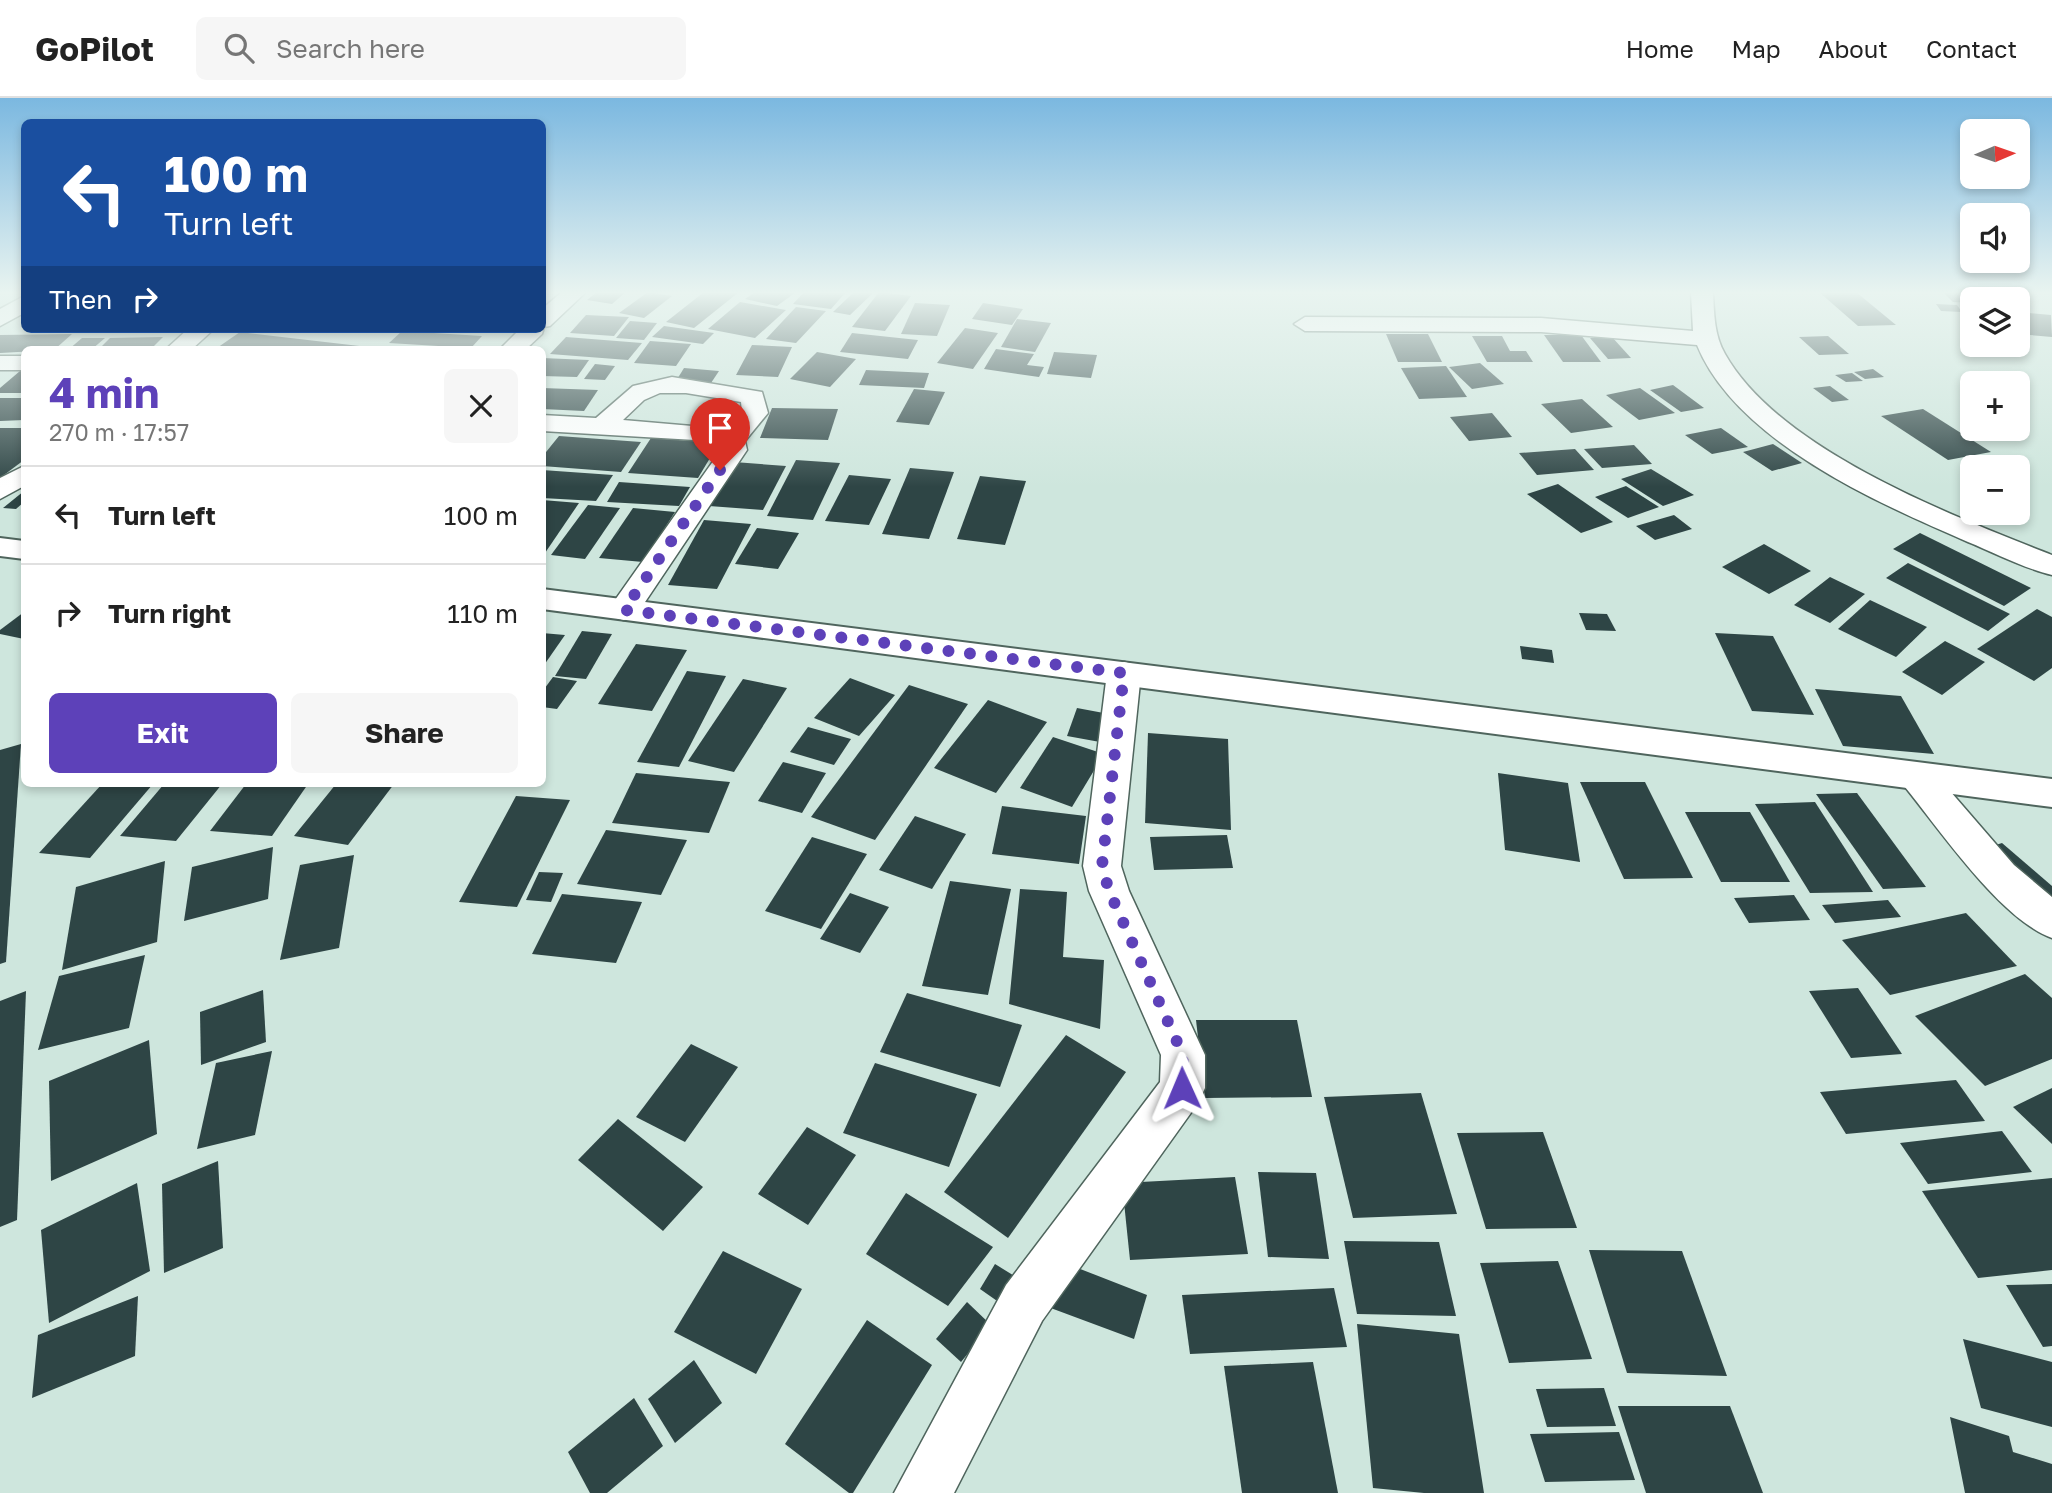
<!DOCTYPE html>
<meta charset="utf-8">
<style>
:root{--surface:#fff;--page:#f6f6f6;--text:#222;--muted:#767676;--line:#e0e0e0;--accent:#5d41b9}
body{margin:0;font-family:"Golos Text",sans-serif;background:var(--page);color:var(--text);height:100vh;display:flex;flex-direction:column;font-size:26px;white-space:nowrap}
*{box-sizing:border-box;margin:0}
p{font-size:23px;color:var(--muted)}
.icon{flex:none;width:38px;height:38px;fill:none;stroke:currentColor;stroke-width:2;stroke-linecap:round;stroke-linejoin:round}
.map{position:relative;flex:1;overflow:hidden}
.side{position:absolute;left:21px;top:248px;width:525px;height:441px;display:flex;flex-direction:column;background:var(--surface);border-radius:10px;box-shadow:0 4px 10px #0003}
.side>*{flex:none}
.guide{position:absolute;left:21px;top:21px;width:525px;height:214px;border-radius:10px;box-shadow:0 4px 10px #0003;background:#1a4fa0;color:#fff;overflow:hidden}
.needle{width:46px;rotate:88deg}
.fabs{position:absolute;left:1960px;top:21px;display:grid;gap:14px}
.fabs a{display:grid;place-items:center;width:70px;height:70px;border-radius:10px;background:var(--surface);box-shadow:0 4px 10px #0003;font-size:35px}
.pin{position:absolute;display:grid;place-items:center;width:60px;height:60px;color:#fff;margin:-72px -30px;border-radius:50% 50% 50% 0;rotate:-45deg;box-shadow:0 0 7px #0007}
.pin .icon{rotate:45deg}
.me{position:absolute;width:77px;margin:-38px;rotate:359deg;stroke-linejoin:round;filter:drop-shadow(0 0 5px #0008)}
.turn{display:flex;align-items:center;gap:24px;height:147px;padding:0 28px;font-size:32px}
.turn .icon{width:91px;height:91px;stroke-width:2.5}
.turn b{display:block;font-size:49px;line-height:60px}
.then{display:flex;align-items:center;height:66px;padding:0 28px;background:#0003;gap:14px;font-size:26px}
.round{display:grid;place-items:center;flex:none;width:74px;height:74px;border-radius:10px;background:var(--page)}
.summary{display:flex;align-items:center;justify-content:space-between;height:119px;padding:0 28px}
h1{font-size:42px;font-weight:700;line-height:52px;color:var(--accent)}
.action{display:flex;gap:14px;margin-top:auto;padding:14px 28px}
.action a{flex:1;height:80px;border-radius:10px;background:var(--accent);color:#fff;font-size:28px;font-weight:700;line-height:80px;text-align:center}
.action a+a{background:var(--page);color:var(--text)}
ul{padding:0;list-style:none}
li{display:flex;align-items:center;gap:21px;height:98px;padding:0 28px;border-top:2px solid var(--line)}
li div{flex:1}
li b{display:block;font-size:26px}
li em{font-style:normal}
header{display:flex;align-items:center;gap:42px;box-sizing:border-box;height:98px;padding:0 35px;background:var(--surface);border-bottom:2px solid var(--line)}
header strong{font-size:33px}
nav{display:flex;gap:38px;margin-inline-start:auto;font-size:24px}
.search{width:490px;height:63px;background:var(--page);display:flex;align-items:center;gap:18px;box-sizing:border-box;padding:0 24px;border-radius:10px;color:var(--muted);font-size:26px}
.map>svg:first-child{display:block}
</style>
<header>
<strong>GoPilot</strong>
<div class="search"><svg class="icon" aria-label="search" viewBox="0 0 24 24"><circle cx="10" cy="10" r="6"/><path d="M15 15l6 6"/></svg>Search here</div>
<nav><a>Home</a><a>Map</a><a>About</a><a>Contact</a></nav>
</header>
<div class="map">
<svg width="2052" height="1395" viewBox="0 0 2052 1395">
<rect width="100%" height="100%" fill="#cee6dd"/>
<g fill="#2e4545">
<polygon points="597,194 626,194 612,206 587,202"/>
<polygon points="648,194 672,198 644,220 619,215"/>
<polygon points="704,194 739,194 694,230 666,224"/>
<polygon points="755,194 796,194 777,208 745,201"/>
<polygon points="804,194 846,194 831,211 793,206"/>
<polygon points="854,194 874,194 850,217 833,214"/>
<polygon points="879,194 911,198 885,233 852,229"/>
<polygon points="1819,194 1856,194 1896,227 1858,228"/>
<polygon points="1943,194 1978,194 1985,201 1972,201 1972,205 1953,204"/>
<polygon points="740,204 786,212 755,240 708,231"/>
<polygon points="915,205 950,207 937,238 901,236"/>
<polygon points="983,205 1023,211 1012,227 972,221"/>
<polygon points="1936,206 1957,207 1962,214 1941,213"/>
<polygon points="796,209 826,213 796,245 766,241"/>
<polygon points="2018,214 2051,217 2052,239 2030,237 2018,222"/>
<polygon points="586,217 629,219 614,238 570,235"/>
<polygon points="1017,221 1051,225 1035,254 1001,249"/>
<polygon points="630,223 657,225 644,242 616,240"/>
<polygon points="664,228 714,235 703,246 652,239"/>
<polygon points="965,230 998,235 973,271 937,265"/>
<polygon points="126,231 171,231 168,234 123,234"/>
<polygon points="402,233 482,238 471,250 389,245"/>
<polygon points="240,234 368,249 364,252 214,252"/>
<polygon points="852,235 918,242 908,261 840,254"/>
<polygon points="72,236 54,252 0,255 0,237"/>
<polygon points="1386,236 1428,236 1442,264 1398,264"/>
<polygon points="1544,237 1581,237 1601,264 1563,264"/>
<polygon points="1472,238 1502,238 1510,253 1526,253 1533,264 1487,264"/>
<polygon points="1828,238 1849,256 1819,257 1799,239"/>
<polygon points="163,239 150,252 98,252 110,240"/>
<polygon points="566,239 642,245 628,262 550,256"/>
<polygon points="1612,239 1631,260 1608,261 1590,240"/>
<polygon points="82,240 105,240 91,252 68,252"/>
<polygon points="650,243 691,246 676,268 634,265"/>
<polygon points="752,247 792,249 778,279 736,277"/>
<polygon points="996,251 1034,256 1027,267 1044,269 1039,279 984,271"/>
<polygon points="817,254 856,261 830,289 790,281"/>
<polygon points="1054,254 1097,257 1091,280 1047,276"/>
<polygon points="542,260 589,262 577,279 542,278"/>
<polygon points="1480,265 1504,286 1472,291 1449,269"/>
<polygon points="595,266 615,268 605,282 584,281"/>
<polygon points="1446,268 1467,299 1419,301 1401,270"/>
<polygon points="684,270 719,273 711,285 676,283"/>
<polygon points="1873,271 1884,279 1865,281 1854,274"/>
<polygon points="866,272 929,275 924,290 859,287"/>
<polygon points="20,273 24,273 24,295 0,295 0,290"/>
<polygon points="1852,275 1863,283 1846,284 1835,277"/>
<polygon points="1673,287 1704,310 1681,314 1650,292"/>
<polygon points="1830,288 1849,302 1832,304 1813,290"/>
<polygon points="542,290 598,292 584,313 542,311"/>
<polygon points="1640,290 1675,315 1639,322 1606,297"/>
<polygon points="914,291 945,294 929,327 896,324"/>
<polygon points="0,300 24,300 24,322 0,323"/>
<polygon points="1582,301 1613,329 1571,335 1541,306"/>
<polygon points="772,310 838,311 828,342 760,340"/>
<polygon points="1923,311 1991,354 1948,362 1881,318"/>
<polygon points="1492,315 1512,339 1469,343 1450,319"/>
<polygon points="0,330 24,330 24,362 0,380"/>
<polygon points="1721,330 1748,349 1712,356 1685,337"/>
<polygon points="559,338 641,344 621,374 542,368 542,359"/>
<polygon points="651,340 719,345 698,380 628,375"/>
<polygon points="1773,346 1802,365 1772,373 1743,354"/>
<polygon points="1634,347 1652,366 1602,370 1584,351"/>
<polygon points="1575,351 1594,372 1537,377 1519,355"/>
<polygon points="796,362 840,365 813,422 767,418"/>
<polygon points="734,364 786,368 763,412 709,408"/>
<polygon points="910,370 954,374 929,441 882,436"/>
<polygon points="1651,371 1694,397 1663,408 1621,381"/>
<polygon points="542,372 613,377 596,403 542,400"/>
<polygon points="849,377 891,381 869,427 825,423"/>
<polygon points="980,378 1026,383 1005,447 957,441"/>
<polygon points="619,384 690,389 679,408 607,404"/>
<polygon points="1558,386 1613,424 1581,435 1527,396"/>
<polygon points="1626,388 1659,409 1628,420 1595,399"/>
<polygon points="24,393 24,404 16,411 3,410"/>
<polygon points="542,402 579,405 545,455 542,455"/>
<polygon points="588,407 620,410 585,461 551,457"/>
<polygon points="633,410 675,414 643,464 599,460"/>
<polygon points="1674,417 1692,431 1655,442 1636,428"/>
<polygon points="704,422 751,426 717,491 668,487"/>
<polygon points="757,430 799,435 778,471 735,466"/>
<polygon points="1920,435 2031,490 2004,508 1893,451"/>
<polygon points="1764,446 1811,473 1769,496 1722,469"/>
<polygon points="1908,465 2010,516 1988,533 1886,480"/>
<polygon points="1830,479 1865,496 1830,525 1794,507"/>
<polygon points="1870,502 1927,529 1896,559 1838,531"/>
<polygon points="2037,511 2052,519 2052,570 2034,583 1977,551"/>
<polygon points="24,514 24,541 0,536 0,532"/>
<polygon points="1579,515 1607,516 1616,533 1586,532"/>
<polygon points="582,533 612,536 586,581 555,578"/>
<polygon points="542,535 565,537 542,570"/>
<polygon points="1715,535 1773,538 1814,617 1752,613"/>
<polygon points="1945,543 1985,564 1942,597 1902,574"/>
<polygon points="636,546 687,552 652,613 598,606"/>
<polygon points="1520,548 1552,552 1554,565 1522,561"/>
<polygon points="687,573 726,578 679,669 637,664"/>
<polygon points="553,579 577,583 557,611 542,609 542,594"/>
<polygon points="850,580 895,597 859,638 814,620"/>
<polygon points="743,581 787,590 734,674 688,663"/>
<polygon points="909,587 968,606 875,742 811,719"/>
<polygon points="1815,591 1901,598 1934,656 1843,648"/>
<polygon points="988,602 1047,624 996,695 934,670"/>
<polygon points="1077,610 1109,616 1100,644 1067,638"/>
<polygon points="808,629 851,641 834,667 790,654"/>
<polygon points="1148,635 1228,641 1231,732 1145,725"/>
<polygon points="1053,639 1104,656 1072,709 1020,690"/>
<polygon points="21,646 6,864 0,866 0,652"/>
<polygon points="783,664 826,675 802,715 758,703"/>
<polygon points="636,675 730,684 709,735 612,725"/>
<polygon points="1498,675 1568,685 1580,764 1505,752"/>
<polygon points="1580,684 1645,684 1693,780 1624,781"/>
<polygon points="102,686 153,686 90,760 39,755"/>
<polygon points="164,686 222,686 176,743 120,738"/>
<polygon points="246,686 308,686 272,738 210,733"/>
<polygon points="336,686 394,686 348,747 294,738"/>
<polygon points="1857,695 1926,789 1883,791 1816,696"/>
<polygon points="516,698 570,702 517,809 459,804"/>
<polygon points="1815,704 1873,794 1810,795 1755,706"/>
<polygon points="1002,708 1086,718 1079,766 992,756"/>
<polygon points="1685,714 1750,714 1790,784 1721,784"/>
<polygon points="915,718 966,736 932,791 879,772"/>
<polygon points="606,732 687,742 661,797 577,786"/>
<polygon points="1227,737 1233,770 1154,772 1150,739"/>
<polygon points="812,739 867,756 821,831 765,813"/>
<polygon points="2002,745 2052,788 2052,815 1980,752"/>
<polygon points="273,749 268,801 184,823 192,769"/>
<polygon points="354,757 339,850 280,862 300,767"/>
<polygon points="165,763 157,844 62,872 76,789"/>
<polygon points="539,774 563,775 551,804 526,802"/>
<polygon points="950,783 1011,791 988,897 922,888"/>
<polygon points="1020,791 1067,794 1063,859 1104,862 1100,931 1009,906"/>
<polygon points="850,795 889,809 860,855 820,841"/>
<polygon points="562,796 642,804 616,865 532,856"/>
<polygon points="1794,797 1810,822 1749,825 1734,800"/>
<polygon points="1888,802 1901,819 1835,825 1822,807"/>
<polygon points="1966,815 2017,868 1890,897 1842,842"/>
<polygon points="145,857 129,930 38,952 59,878"/>
<polygon points="2025,876 2052,900 2052,961 1985,988 1915,918"/>
<polygon points="1858,890 1902,956 1851,960 1809,893"/>
<polygon points="263,892 266,944 201,967 200,914"/>
<polygon points="26,893 17,1122 0,1129 0,903"/>
<polygon points="907,895 1022,927 1000,989 880,954"/>
<polygon points="1196,922 1297,922 1312,999 1205,1000"/>
<polygon points="1066,937 1126,974 1008,1140 944,1094"/>
<polygon points="149,942 157,1036 51,1083 49,983"/>
<polygon points="691,946 738,969 685,1044 636,1019"/>
<polygon points="272,953 255,1037 197,1051 216,965"/>
<polygon points="875,965 977,996 949,1069 843,1035"/>
<polygon points="1956,982 1985,1023 1846,1036 1820,994"/>
<polygon points="2052,990 2052,1046 2013,1009"/>
<polygon points="1421,995 1457,1116 1353,1120 1324,999"/>
<polygon points="618,1021 703,1089 663,1133 578,1062"/>
<polygon points="807,1029 856,1057 808,1127 758,1096"/>
<polygon points="2002,1033 2032,1074 1928,1086 1900,1045"/>
<polygon points="1543,1034 1577,1130 1486,1131 1457,1035"/>
<polygon points="218,1063 223,1150 164,1175 162,1086"/>
<polygon points="1258,1074 1316,1075 1329,1161 1268,1159"/>
<polygon points="1235,1079 1248,1156 1130,1162 1122,1085"/>
<polygon points="2052,1080 2052,1172 1978,1180 1922,1093"/>
<polygon points="137,1085 150,1173 49,1225 41,1132"/>
<polygon points="906,1095 993,1149 948,1208 866,1156"/>
<polygon points="1344,1143 1439,1144 1456,1218 1357,1216"/>
<polygon points="1589,1152 1682,1153 1727,1278 1627,1275"/>
<polygon points="723,1153 802,1191 756,1276 674,1234"/>
<polygon points="1558,1163 1592,1261 1509,1265 1480,1165"/>
<polygon points="995,1166 1016,1179 1000,1205 980,1191"/>
<polygon points="1070,1167 1147,1197 1134,1241 1048,1209"/>
<polygon points="2052,1186 2052,1248 2043,1249 2006,1187"/>
<polygon points="1334,1190 1347,1249 1190,1256 1182,1197"/>
<polygon points="138,1198 135,1258 32,1300 38,1237"/>
<polygon points="967,1204 991,1227 961,1264 936,1241"/>
<polygon points="867,1222 932,1267 853,1395 849,1395 785,1346"/>
<polygon points="1357,1226 1459,1236 1484,1395 1424,1395 1373,1390"/>
<polygon points="1963,1241 2052,1264 2052,1329 1981,1310"/>
<polygon points="694,1262 722,1305 675,1345 648,1301"/>
<polygon points="1313,1264 1338,1395 1242,1395 1224,1268"/>
<polygon points="1604,1290 1616,1328 1547,1329 1536,1291"/>
<polygon points="634,1300 663,1348 607,1395 590,1395 568,1354"/>
<polygon points="1618,1308 1730,1308 1763,1395 1646,1395"/>
<polygon points="1950,1319 2009,1338 2013,1354 2052,1366 2052,1395 1965,1395"/>
<polygon points="1619,1334 1635,1382 1545,1384 1530,1336"/>
</g>
<g fill="none" stroke-linecap="round" stroke-linejoin="round">
<defs>
<g id="minor">
<polygon points="562,194 586,194 550,228 544,229 542,236 525,252 499,252 520,231 542,231 542,211"/>
<path d="M1691 194H1713C1714 215 1714 237 1725 256 1779 352 1953 418 2052 457V477C2023 470 1995 455 1968 444 1878 405 1736 343 1697 247L1541 234 1305 233 1294 226 1305 219 1541 220 1693 233Z"/>
<polygon points="24,198 24,215 0,228 0,211"/>
<polygon points="188,231 214,231 191,252 165,252"/>
<rect x="0" y="258" width="24" height="14"/>
<path d="M672 279 762 294 768 315 745 343 747 352 635 519 624 522 613 519 608 512 721 352 720 346 695 342 542 333V317L596 320 633 288ZM660 295H686L741 304 742 314 727 331 623 322 644 302Z"/>
<polygon points="24,368 24,388 0,401 0,380"/>
<polygon points="1124,564 1136,567 1141,575 1121,768 1129,793 1205,957 1205,990 1198,1005 1042,1223 954,1395 894,1395 1006,1187 1160,984 1161,957 1089,793 1083,768 1107,575 1112,567"/>
<path d="M1918 667 1931 671 2014 767 2052 799V840C2001 822 1940 732 1905 689L1900 680 1905 671Z"/>
</g>
<g id="tertiary">
<polygon points="0,440 24,443 24,461 0,458"/>
<polygon points="542,491 2052,681 2052,709 542,511"/>
</g>
</defs>
<use href="#minor" stroke="#4f655d" stroke-width="3"/>
<use href="#tertiary" stroke="#4f655d" stroke-width="4"/>
<use href="#minor" fill="#fff" fill-rule="evenodd"/>
<use href="#tertiary" fill="#fff" fill-rule="evenodd"/>
</g>
<linearGradient id="sky" x2="0" y2="1"><stop stop-color="#7bb8e0"/><stop offset="0.5" stop-color="#e9f4f0"/><stop offset="1" stop-color="#e9f4f0" stop-opacity="0"/></linearGradient>
<rect width="2052" height="389" fill="url(#sky)"/>
<g fill="none" stroke-linecap="round" stroke-linejoin="round">
<polyline stroke="#5d41b9" stroke-width="12" stroke-dasharray="0 21.6" points="720,372 624,512 1124,575 1102,768 1109,793 1183,957 1182,990"/>
</g>
</svg>
<div class="fabs">
<a><svg class="needle" viewBox="-14 -14 28 28"><path d="M0-13l5 13h-10z" fill="#e53935"/><path d="M0 13l5-13h-10z" fill="#767676"/></svg></a>
<a><svg class="icon" aria-label="sound" viewBox="0 0 24 24"><path d="M4 9h4l5-4v14l-5-4H4zM17 9q2 3 0 6"/></svg></a>
<a><svg class="icon" aria-label="layers" viewBox="0 0 24 24"><path d="M12 4l9 5-9 5-9-5zM3 14l9 5 9-5"/></svg></a>
<a>+</a>
<a>−</a>
</div>
<div class="pin" style="left:720px;top:372px;background:#d93025"><svg class="icon" aria-label="arrive" viewBox="0 0 24 24"><path d="M6 21V4h12l-3 4 3 4H6"/></svg></div>
<svg class="me" style="left:1182px;top:990px" viewBox="-20 -20 40 40"><path d="M0-17L14 15 0 8-14 15z" fill="#5d41b9" stroke="#fff" stroke-width="4"/></svg>
<div class="guide">
<div class="turn"><svg class="icon" aria-label="left" viewBox="0 0 24 24"><path d="M17 20v-9H6M10 6l-5 5 5 5"/></svg><div><b>100 m</b>Turn left</div></div>
<div class="then">Then<svg class="icon" aria-label="right" viewBox="0 0 24 24"><path d="M7 20v-9h11M14 6l5 5-5 5"/></svg></div>
</div>
<section class="side">
<div class="summary"><div><h1>4 min</h1><p>270 m · 17:57</p></div><a class="round"><svg class="icon" aria-label="close" viewBox="0 0 24 24"><path d="M6 6l12 12M18 6L6 18"/></svg></a></div>
<ul>
<li><svg class="icon" aria-label="left" viewBox="0 0 24 24"><path d="M17 20v-9H6M10 6l-5 5 5 5"/></svg><div><b>Turn left</b></div><em>100 m</em></li>
<li><svg class="icon" aria-label="right" viewBox="0 0 24 24"><path d="M7 20v-9h11M14 6l5 5-5 5"/></svg><div><b>Turn right</b></div><em>110 m</em></li>
</ul>
<div class="action"><a>Exit</a><a>Share</a></div>
</section>
</div>
